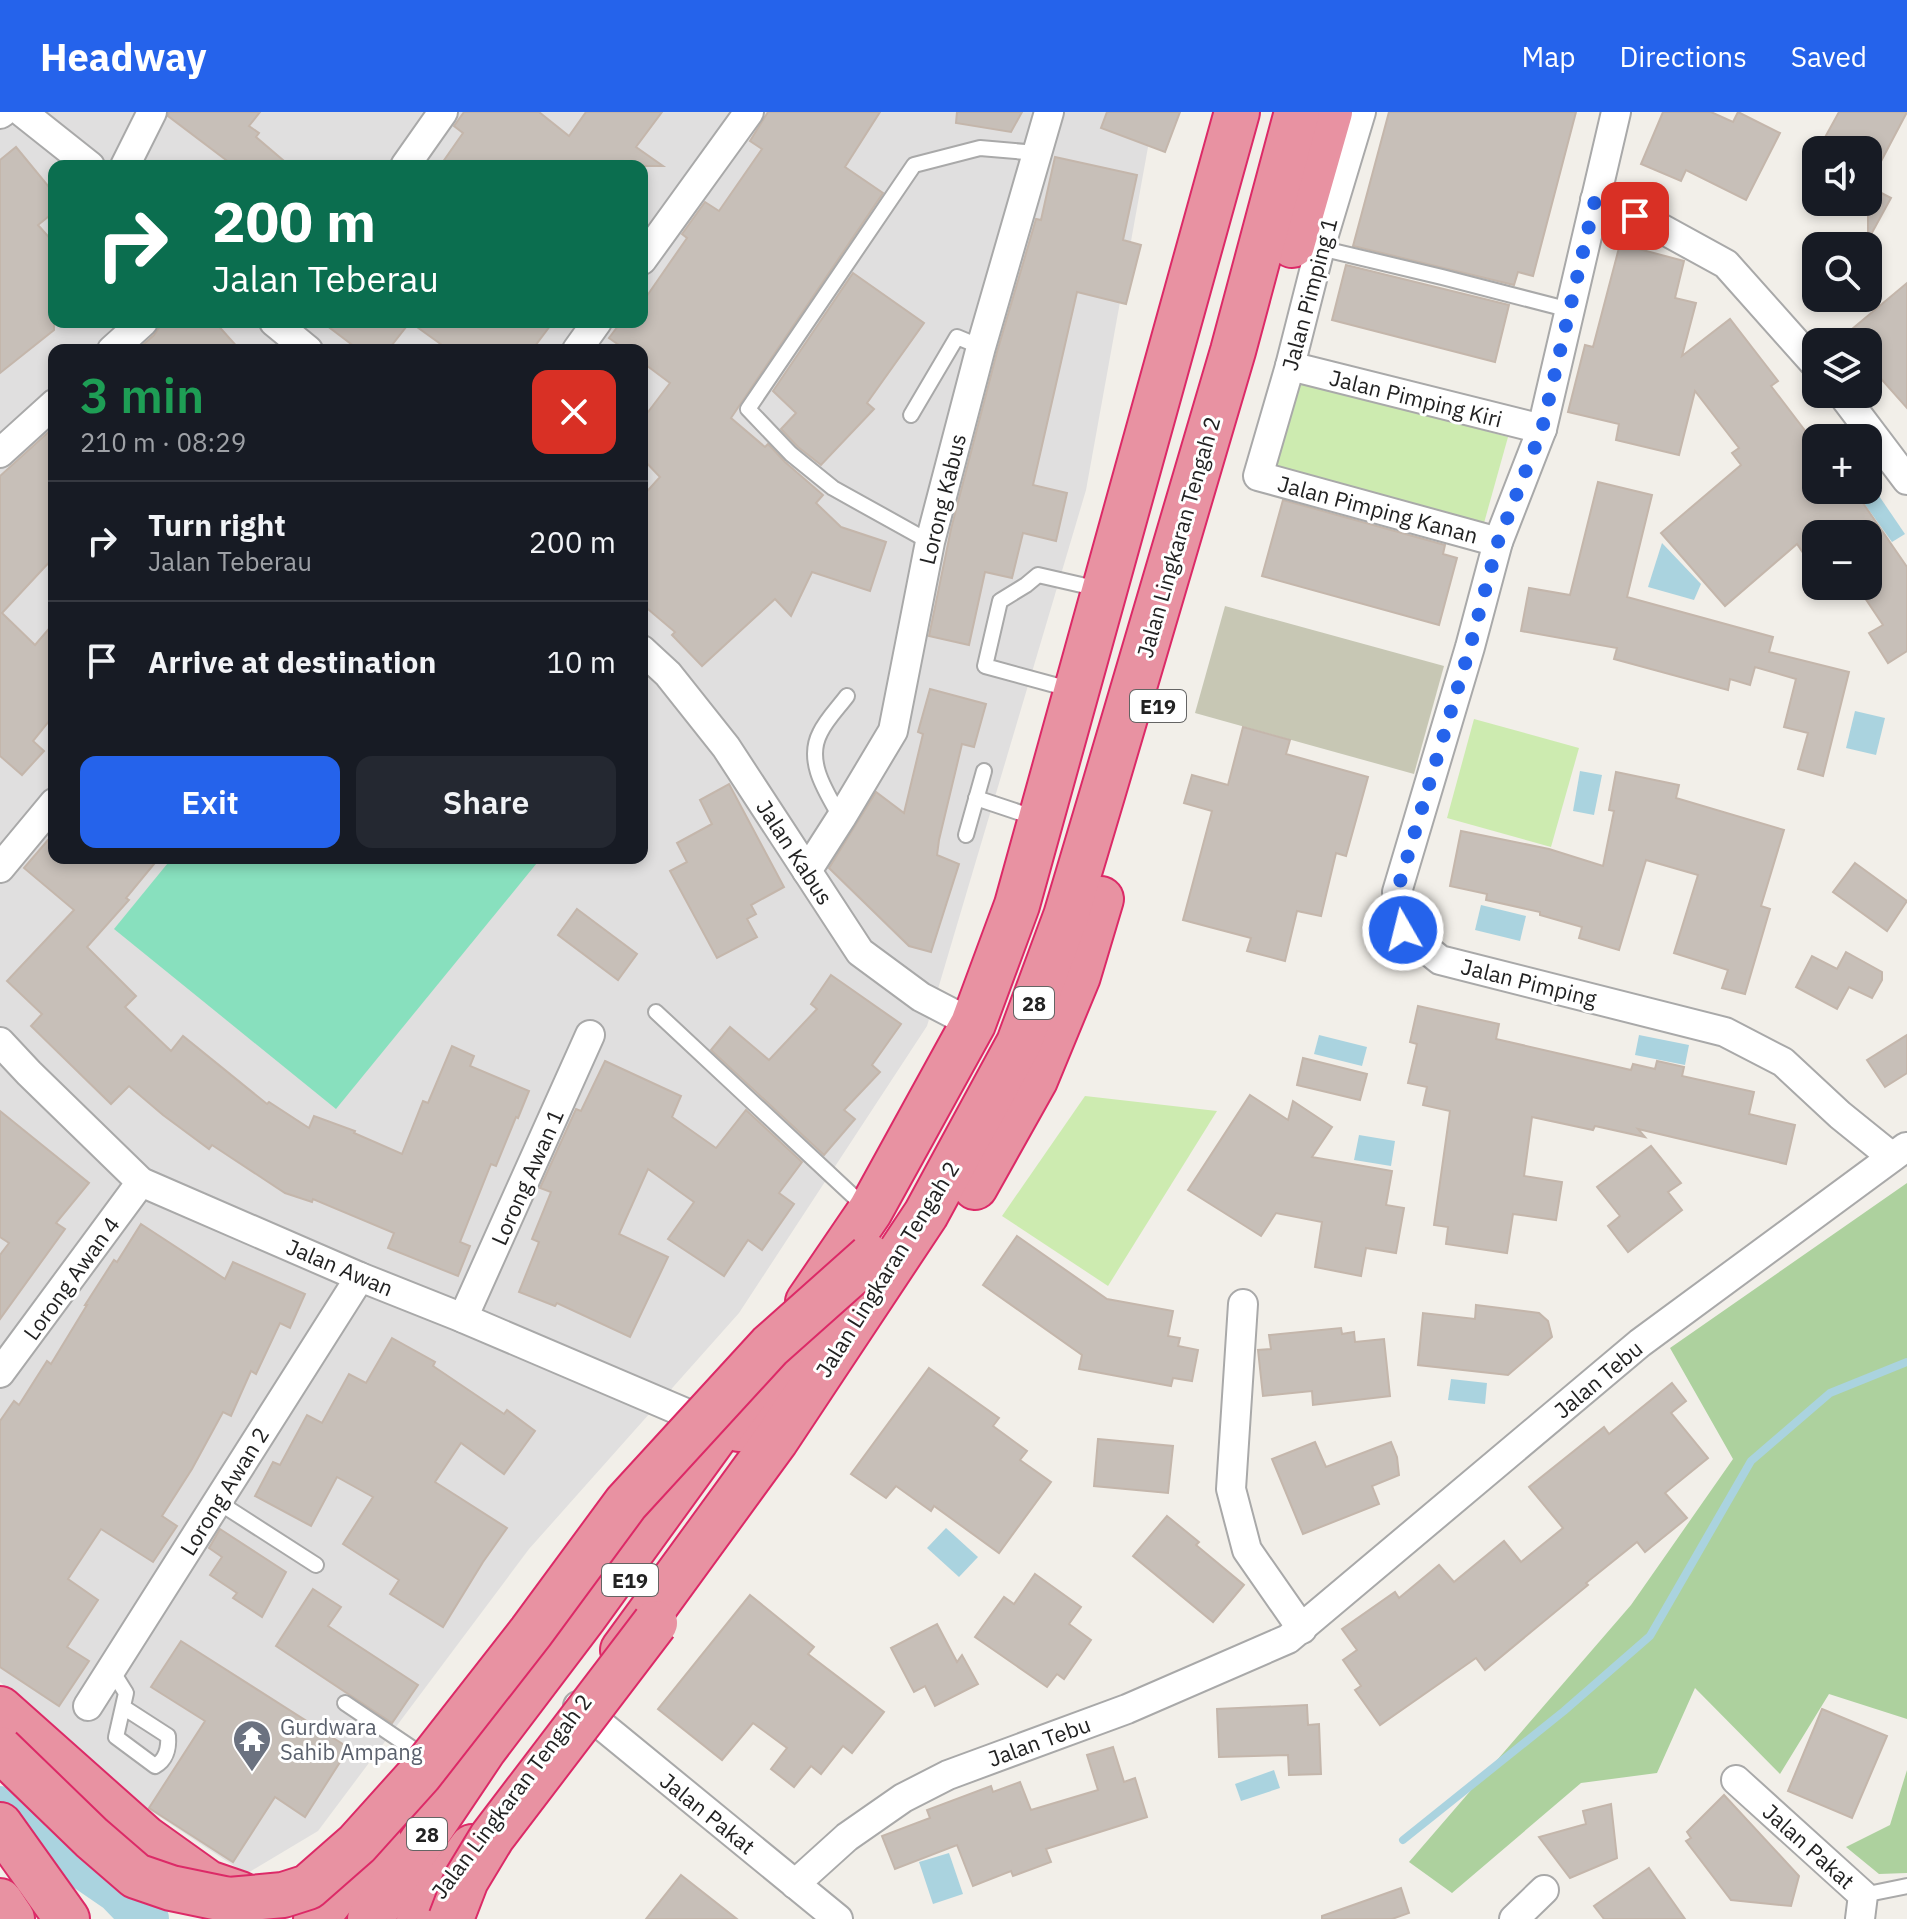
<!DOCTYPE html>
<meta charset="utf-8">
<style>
:root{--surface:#171b24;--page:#242831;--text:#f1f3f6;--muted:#9ea1a6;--line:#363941;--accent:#2563eb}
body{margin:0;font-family:"IBM Plex Sans",sans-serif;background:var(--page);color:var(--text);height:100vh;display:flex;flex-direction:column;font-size:30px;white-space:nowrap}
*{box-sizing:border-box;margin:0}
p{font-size:26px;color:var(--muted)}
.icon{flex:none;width:44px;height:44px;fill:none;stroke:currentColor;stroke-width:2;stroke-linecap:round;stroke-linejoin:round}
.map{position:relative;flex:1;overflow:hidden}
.drawer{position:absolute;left:48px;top:232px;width:600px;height:520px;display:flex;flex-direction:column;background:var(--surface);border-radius:16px;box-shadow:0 4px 12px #0003}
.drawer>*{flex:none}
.banner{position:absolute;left:48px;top:48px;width:600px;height:168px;border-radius:16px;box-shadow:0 4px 12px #0003;background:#0b6e4f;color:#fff;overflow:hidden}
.buttons{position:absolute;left:1802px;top:24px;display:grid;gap:16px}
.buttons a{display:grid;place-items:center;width:80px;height:80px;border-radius:16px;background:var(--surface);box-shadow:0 4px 12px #0003;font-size:40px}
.pin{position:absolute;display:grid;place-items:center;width:68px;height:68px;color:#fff;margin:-34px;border-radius:16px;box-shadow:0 4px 12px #0006}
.me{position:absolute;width:88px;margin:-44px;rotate:352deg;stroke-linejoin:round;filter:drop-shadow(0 0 6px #0008)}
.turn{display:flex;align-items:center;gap:28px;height:168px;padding:0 32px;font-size:36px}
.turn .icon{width:104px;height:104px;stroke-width:2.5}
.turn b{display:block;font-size:56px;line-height:68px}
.round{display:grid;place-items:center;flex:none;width:84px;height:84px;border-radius:16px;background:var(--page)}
.overview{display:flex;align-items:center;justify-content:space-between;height:136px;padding:0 32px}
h1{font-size:48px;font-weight:600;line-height:60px;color:#1e9e55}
.primary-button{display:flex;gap:16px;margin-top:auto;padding:16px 32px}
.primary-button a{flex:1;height:92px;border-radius:16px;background:var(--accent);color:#fff;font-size:32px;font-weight:600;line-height:92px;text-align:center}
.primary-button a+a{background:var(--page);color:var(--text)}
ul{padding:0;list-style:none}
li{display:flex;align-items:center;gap:24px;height:120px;padding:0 32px;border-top:2px solid var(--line)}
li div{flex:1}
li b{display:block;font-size:30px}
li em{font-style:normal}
header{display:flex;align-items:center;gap:48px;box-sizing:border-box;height:112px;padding:0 40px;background:var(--accent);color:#fff}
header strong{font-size:38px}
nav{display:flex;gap:44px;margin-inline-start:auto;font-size:28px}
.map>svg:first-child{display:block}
</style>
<header>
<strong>Headway</strong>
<nav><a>Map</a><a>Directions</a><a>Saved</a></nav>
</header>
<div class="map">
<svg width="1907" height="1807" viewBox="0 0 1907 1807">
<rect width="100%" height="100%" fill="#f2efe9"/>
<path fill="#e0dfdf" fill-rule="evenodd" d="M0 0H1134L1152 13 1086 378 927 914 739 1201 529 1437 318 1719 246 1762 142 1693 0 1570ZM54 54H642V210H54ZM54 238H642V746H54Z"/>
<polygon fill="#c7c7b4" points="1225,494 1444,554 1414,662 1195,601"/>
<g fill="#cdebb0">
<polygon points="1296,267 1508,325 1484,411 1272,354"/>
<polygon points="1474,607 1579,636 1551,735 1447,706"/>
<polygon points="1085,984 1217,999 1108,1174 1002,1104"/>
</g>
<g fill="#add19e">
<polygon points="1907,1071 1907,1607 1829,1582 1780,1662 1695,1576 1657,1661 1581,1671 1452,1781 1409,1750 1631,1493 1733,1347 1670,1236"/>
<polygon points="1907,1658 1907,1761 1879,1762 1846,1735 1890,1713"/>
</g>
<polygon fill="#88e0be" points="172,746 541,746 336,997 114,817"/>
<g fill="#aad3df">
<polygon points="1875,378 1905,422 1892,430 1861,387"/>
<polygon points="1662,431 1701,472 1694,488 1648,475"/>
<polygon points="1855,599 1885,606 1876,643 1846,636"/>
<polygon points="1580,659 1602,663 1594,703 1573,699"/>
<polygon points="1481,793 1526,804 1520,829 1475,818"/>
<polygon points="1319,923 1367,935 1362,954 1314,942"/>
<polygon points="1639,923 1689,933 1685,953 1635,943"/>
<polygon points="1359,1023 1395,1029 1391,1054 1354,1048"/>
<polygon points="1451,1267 1487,1271 1485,1292 1448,1288"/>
<polygon points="946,1416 978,1445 959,1465 927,1436"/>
<polygon points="1274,1658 1280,1676 1241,1689 1235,1672"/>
<polygon points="949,1741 963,1782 933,1792 919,1750"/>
</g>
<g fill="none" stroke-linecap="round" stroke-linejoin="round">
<polyline stroke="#aad3df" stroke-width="8" points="1403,1728 1564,1599 1650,1524 1751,1349 1830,1281 1907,1250"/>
<polyline stroke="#aad3df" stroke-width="46" points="0,1697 118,1778 146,1807"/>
</g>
<g fill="#c7bfb8" stroke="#c4b6ab" stroke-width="2">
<polygon points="169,0 260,0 249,14 259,21 256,25 290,54 234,54 168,4"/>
<polygon points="464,0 539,0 569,24 586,0 662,0 636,35 663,54 440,54 463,21 454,14"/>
<polygon points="768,0 880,0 845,55 883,81 731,306 765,335 768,332 785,350 823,383 816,391 841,415 886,430 870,479 812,460 791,504 775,487 702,554 672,523 675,520 642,492 642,385 660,365 642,346 642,308 670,271 642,250 642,238 626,238 609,226 621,210 642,210 642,191 687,126 682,122 705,90 719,99 762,37 750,29"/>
<polygon points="957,0 1022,0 1011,20 956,11"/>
<polygon points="1107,0 1180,0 1165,40 1101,16"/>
<polygon points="1389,0 1576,0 1533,164 1518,160 1514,173 1353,134"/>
<polygon points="1663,0 1711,0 1733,10 1738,0 1780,21 1746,88 1686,58 1681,69 1641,52"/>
<polygon points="1839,0 1907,0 1868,74 1891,86 1868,128 1868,38 1818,38"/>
<polygon points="16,35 54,81 54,100 38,113 54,131 54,218 0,261 0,48"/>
<polygon points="1055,45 1137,63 1123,128 1141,133 1126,192 1077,180 1033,373 1067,381 1056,429 1023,421 1012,466 985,460 969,533 929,524 951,417 997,240 1036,107 1041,108"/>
<polygon points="1620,132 1684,149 1675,186 1696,191 1682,244 1730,207 1778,269 1771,274 1816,333 1816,378 1854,378 1907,455 1907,539 1888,551 1869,521 1883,513 1857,474 1868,474 1868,422 1816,422 1816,460 1797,432 1725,494 1661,421 1741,353 1732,341 1739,336 1695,279 1679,343 1616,328 1619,312 1568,300 1585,233 1593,235"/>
<polygon points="1346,153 1509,193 1495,250 1332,208"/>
<polygon points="853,161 924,211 867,291 874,297 821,353 798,335 781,317 796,301 773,279"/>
<polygon points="1907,171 1907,296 1868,252 1868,230 1861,230 1851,218"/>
<polygon points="163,210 215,210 240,238 137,238 154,223"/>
<polygon points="322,210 410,210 388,238 359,238"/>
<polygon points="410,210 553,210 532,238 449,238"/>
<polygon points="54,315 54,445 2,501 35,533 54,511 54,603 33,629 44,639 22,663 0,644 0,364"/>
<polygon points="1598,370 1652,383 1627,485 1773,525 1769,540 1849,560 1823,664 1798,657 1808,621 1784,615 1796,567 1755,555 1750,573 1730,567 1728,578 1614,547 1617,536 1521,519 1529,476 1570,483"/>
<polygon points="1283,388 1445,433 1443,442 1457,446 1439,513 1262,464"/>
<polygon points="930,577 986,592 974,635 962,632 939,728 937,743 959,752 931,840 909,834 829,756 876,680 904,701 923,622 918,620"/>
<polygon points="1243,615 1290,628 1286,642 1368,665 1346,744 1336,741 1321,804 1297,799 1285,849 1247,839 1251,826 1183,808 1212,699 1184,691 1192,663 1228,673"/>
<polygon points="1616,660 1679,673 1676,686 1784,718 1761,794 1770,797 1745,882 1722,876 1728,858 1674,841 1698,763 1646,748 1619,838 1579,826 1582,815 1540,803 1540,800 1486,788 1487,782 1450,774 1461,719 1549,737 1603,754 1614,699 1609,698"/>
<polygon points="729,672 784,775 751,793 756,802 747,807 757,825 717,846 670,759 687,750 677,731 712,712 700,688"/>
<polygon points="54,721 54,746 159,746 126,786 129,788 87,835 136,884 125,895 171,939 183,924 267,992 269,990 309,1016 314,1004 355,1019 354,1021 402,1042 423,989 428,991 452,934 474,944 470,954 529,979 518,1006 516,1005 496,1054 491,1052 460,1130 470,1134 458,1164 388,1136 394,1121 313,1087 312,1090 285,1081 212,1033 209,1037 163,1003 129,974 111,992 31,914 42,902 7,869 74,798 24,756"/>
<polygon points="1855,751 1907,789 1887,819 1833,780"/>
<polygon points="577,797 637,842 618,868 558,823"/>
<polygon points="1846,840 1882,860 1882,868 1872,886 1849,875 1837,897 1796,875 1812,844 1837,857"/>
<polygon points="831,863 901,912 872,953 880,960 844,998 855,1007 824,1043 711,938 730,915 769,948 817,897 811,892"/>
<polygon points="1418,894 1499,912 1496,927 1631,958 1633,952 1655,957 1657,949 1684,955 1682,964 1754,980 1749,1002 1795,1013 1786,1052 1638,1017 1645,1025 1595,1014 1593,1018 1532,1005 1524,1064 1562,1070 1556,1108 1513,1102 1507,1141 1446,1132 1448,1115 1434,1113 1450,999 1423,993 1427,975 1408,971 1417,932 1410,930"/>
<polygon points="1907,923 1907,961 1885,975 1867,948"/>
<polygon points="1303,946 1367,962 1360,988 1297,973"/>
<polygon points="605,949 681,984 672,1005 716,1036 746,998 802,1050 779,1081 794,1092 762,1138 748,1128 724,1164 668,1127 694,1090 648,1057 619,1122 668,1145 630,1225 557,1191 555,1194 519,1180 539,1130 532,1127 551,1080 540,1076 576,997 581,999"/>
<polygon points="1250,983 1288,1008 1293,989 1332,1015 1312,1045 1392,1059 1386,1093 1404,1096 1396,1141 1366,1136 1361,1164 1315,1155 1322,1110 1276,1101 1261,1124 1188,1078"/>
<polygon points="0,999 89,1071 56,1111 65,1117 0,1207 0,1143 9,1131 0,1125"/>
<polygon points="1651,1034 1681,1071 1668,1080 1682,1098 1628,1140 1608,1114 1620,1104 1597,1075"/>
<polygon points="141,1112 225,1167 233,1150 305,1182 290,1216 280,1211 256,1262 251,1259 231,1304 223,1300 192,1357 162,1404 177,1414 153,1450 101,1417 68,1467 98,1488 67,1535 89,1549 59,1594 0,1555 0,1309 14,1289 19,1293 47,1249 51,1252 87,1193 85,1193 114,1148 117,1150"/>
<polygon points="1017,1124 1107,1187 1173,1199 1168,1224 1180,1226 1178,1234 1198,1238 1192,1269 1173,1266 1171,1274 1079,1257 1082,1243 983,1173"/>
<polygon points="1476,1193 1539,1201 1548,1209 1552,1225 1508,1263 1418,1253 1423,1201 1475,1207"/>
<polygon points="1341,1216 1342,1222 1354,1220 1355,1230 1384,1227 1390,1284 1313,1293 1312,1279 1263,1284 1258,1238 1271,1237 1269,1223"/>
<polygon points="392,1226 435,1250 433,1254 504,1302 507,1298 535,1319 504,1362 461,1331 435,1370 507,1416 483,1450 443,1515 390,1482 399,1468 343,1432 373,1385 337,1365 311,1414 255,1384 273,1350 280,1353 307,1303 322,1311 349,1262 366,1271"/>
<polygon points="929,1256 999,1306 993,1314 1027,1339 1020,1348 1051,1370 999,1441 934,1394 931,1399 896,1374 886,1386 851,1362"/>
<polygon points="1672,1271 1686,1289 1671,1301 1708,1346 1665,1381 1687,1406 1645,1440 1637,1430 1586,1471 1588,1473 1485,1558 1476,1546 1380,1613 1355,1578 1361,1574 1343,1548 1357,1538 1342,1517 1395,1480 1399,1486 1439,1453 1454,1470 1504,1429 1521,1450 1563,1416 1529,1375 1604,1315 1609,1322"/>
<polygon points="1098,1327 1173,1334 1168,1381 1094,1374"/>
<polygon points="1315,1330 1326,1355 1391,1330 1397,1345 1399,1363 1372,1374 1379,1392 1303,1422 1272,1347"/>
<polygon points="1167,1404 1199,1430 1196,1433 1244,1473 1213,1510 1133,1444"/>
<polygon points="220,1417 286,1460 262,1505 233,1486 237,1481 210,1463 222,1445 209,1436"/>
<polygon points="1035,1462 1081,1495 1069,1512 1091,1528 1064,1567 1057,1562 1047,1575 975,1525 1004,1485 1014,1492"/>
<polygon points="313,1477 341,1495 328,1514 418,1573 392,1611 276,1534"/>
<polygon points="750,1483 814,1535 808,1542 884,1600 852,1641 843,1634 821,1662 811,1654 794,1675 771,1657 787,1636 753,1611 722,1648 658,1597"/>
<polygon points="937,1512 957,1550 962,1543 978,1572 935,1594 925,1574 914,1580 891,1536"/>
<polygon points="181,1529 349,1636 305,1705 275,1685 233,1750 149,1696 205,1609 151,1575"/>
<polygon points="1307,1593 1308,1613 1319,1612 1321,1662 1289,1663 1288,1643 1219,1645 1217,1597"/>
<polygon points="1822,1597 1887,1624 1852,1706 1788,1679"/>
<polygon points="1113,1635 1124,1670 1135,1666 1147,1705 1046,1737 1051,1750 1013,1764 1011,1759 973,1774 957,1733 895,1757 882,1724 930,1706 927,1698 991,1674 993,1680 1020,1670 1031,1698 1098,1678 1087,1643"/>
<polygon points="1724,1683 1799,1764 1791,1794 1731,1788 1686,1729 1691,1726 1687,1720"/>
<polygon points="1611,1692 1617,1746 1570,1766 1539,1725 1586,1712 1583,1699"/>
<polygon points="1649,1756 1685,1807 1604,1807 1594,1794"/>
<polygon points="681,1763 737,1807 646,1807"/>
<polygon points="1401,1776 1409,1801 1392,1807 1322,1807 1322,1804"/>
</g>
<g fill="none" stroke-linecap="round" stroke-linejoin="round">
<defs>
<g id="lane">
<polyline points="1320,136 1442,165 1570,198"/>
<polyline points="911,303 957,225 981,235"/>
<polyline points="930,430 833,376 791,342 748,297 914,53 980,36 1037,41"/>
<polyline points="1073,578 985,554 1000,489 1026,473 1038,463 1099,477"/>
<polyline points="976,686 1036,706"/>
<path d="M841 706C827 681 805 650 820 621 826 608 838 596 847 584"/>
<polyline points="966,723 984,659"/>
<polyline points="656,900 866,1096"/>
<polyline points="218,1390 316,1453"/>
<path d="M111 1557 126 1581 116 1625 155 1654C166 1648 169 1636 168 1624L123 1595"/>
<polyline points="345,1591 428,1647"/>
<polyline points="1863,1783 1907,1774"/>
</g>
<g id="street">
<polyline points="22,0 90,54"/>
<polyline points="1361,0 1320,136 1290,254 1258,364 1498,430"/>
<polyline points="1616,0 1542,317 1498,430 1470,535 1397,780 1403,818 1440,848 1725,920 1783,950 1840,1003 1892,1045"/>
<polyline points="0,2 3,0"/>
<polyline points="125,54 152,0"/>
<polyline points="405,54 443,0"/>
<polyline points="1595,88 1655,113 1726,152 1816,253"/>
<polyline points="642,148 749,0"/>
<polyline points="274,210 308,238"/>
<polyline points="112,238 143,210"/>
<polyline points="577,238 597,210"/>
<polyline points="1290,254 1542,317"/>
<polyline points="1842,282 1907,368"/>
<polyline points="0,341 54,292"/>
<polyline points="642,538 668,562 726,635 860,840 921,885 973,912"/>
<polyline points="0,756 54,691"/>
<polyline points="807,759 841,706 893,619 930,430 981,235 1049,0"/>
<polyline points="0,930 29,961 141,1070 360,1165 463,1206 716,1314"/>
<polyline points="1243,1192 1231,1377 1247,1438 1302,1517"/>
<polyline points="463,1206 590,923"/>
<polyline points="0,1261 141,1070"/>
<polyline points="88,1594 360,1165"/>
<polyline points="578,1594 838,1807"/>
<polyline points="1736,1668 1863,1783 1860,1807"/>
<polyline points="795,1772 847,1725 903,1686 948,1663 1127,1597 1288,1527 1640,1231 1906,1035"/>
<polyline points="1514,1807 1544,1778"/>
</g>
<g id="highway">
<polyline points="1292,133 1330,0"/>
<polyline points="975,1075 1035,968 1078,864 1101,787"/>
<polyline points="808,1190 870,1099 973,912 1017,793 1237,0"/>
<polyline points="739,1317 836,1190"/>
<polyline points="623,1538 776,1328 926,1102 1019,931 1066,804 1103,680 1233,239 1297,0"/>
<polyline points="0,1597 145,1726 208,1771 240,1782"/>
<polyline points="0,1713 67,1807"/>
<polyline points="0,1789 12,1807"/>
<polyline points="316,1807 379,1727"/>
<polyline points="370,1807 484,1637 584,1505 747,1280"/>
<polyline points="419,1807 472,1735"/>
</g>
</defs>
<use href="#lane" stroke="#a9a9a9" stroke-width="18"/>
<use href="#street" stroke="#a9a9a9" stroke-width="32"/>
<use href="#highway" stroke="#dc2a67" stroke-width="48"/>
<use href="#lane" stroke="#fff" stroke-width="14"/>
<use href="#street" stroke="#fff" stroke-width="28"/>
<use href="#highway" stroke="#e892a2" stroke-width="44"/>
<defs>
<g id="highway-bridge">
<polyline points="0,1637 92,1726 136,1764 171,1776 229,1788 283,1783 308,1775 357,1732 420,1662 531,1520 626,1391 770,1234 870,1145"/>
<polyline points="451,1807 466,1768 492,1725 655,1511"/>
</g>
</defs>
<use href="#highway-bridge" stroke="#dc2a67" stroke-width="48" stroke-linecap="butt"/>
<use href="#highway-bridge" stroke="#e892a2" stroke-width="44"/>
</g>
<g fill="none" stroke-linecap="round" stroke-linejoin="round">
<polyline stroke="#2563eb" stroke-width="14" stroke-dasharray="0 25.2" points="1403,818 1397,780 1470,535 1498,430 1542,317 1595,88 1635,104"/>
</g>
<defs>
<symbol id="temple-pin" viewBox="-11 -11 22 30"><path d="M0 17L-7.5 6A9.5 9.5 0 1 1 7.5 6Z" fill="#6b7280" stroke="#fff"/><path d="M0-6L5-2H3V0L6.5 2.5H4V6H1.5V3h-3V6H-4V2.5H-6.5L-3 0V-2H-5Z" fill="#fff"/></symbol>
</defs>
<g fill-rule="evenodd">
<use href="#temple-pin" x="230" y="1605" width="44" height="60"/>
</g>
<g text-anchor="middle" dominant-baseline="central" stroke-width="6" stroke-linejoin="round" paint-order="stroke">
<g fill="#fff" stroke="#646464" stroke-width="2">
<rect x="1130" y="578" width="56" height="32" rx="6"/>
<rect x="1014" y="875" width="40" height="32" rx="6"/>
<rect x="602" y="1452" width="56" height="32" rx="6"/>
<rect x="407" y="1706" width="40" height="32" rx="6"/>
</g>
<g font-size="20" font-weight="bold" fill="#222">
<text x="1158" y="594">E19</text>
<text x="1034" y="891">28</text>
<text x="630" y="1468">E19</text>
<text x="427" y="1722">28</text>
</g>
<g font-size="22" fill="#222" stroke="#fff">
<text transform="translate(1309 182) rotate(-75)">Jalan Pimping 1</text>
<text transform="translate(1416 286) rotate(14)">Jalan Pimping Kiri</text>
<text transform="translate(942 387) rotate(-76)">Lorong Kabus</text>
<text transform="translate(1378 397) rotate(15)">Jalan Pimping Kanan</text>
<text transform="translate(1178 425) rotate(-74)">Jalan Lingkaran Tengah 2</text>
<text transform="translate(795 740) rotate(57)">Jalan Kabus</text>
<text transform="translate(1529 870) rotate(14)">Jalan Pimping</text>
<text transform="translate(527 1065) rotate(-66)">Lorong Awan 1</text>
<text transform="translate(340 1155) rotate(23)">Jalan Awan</text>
<text transform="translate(887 1157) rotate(-58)">Jalan Lingkaran Tengah 2</text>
<text transform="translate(71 1166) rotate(-54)">Lorong Awan 4</text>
<text transform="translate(1598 1267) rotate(-40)">Jalan Tebu</text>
<text transform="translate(224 1379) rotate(-58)">Lorong Awan 2</text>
<text transform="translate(1039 1629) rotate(-20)">Jalan Tebu</text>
<text transform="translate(511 1684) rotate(-53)">Jalan Lingkaran Tengah 2</text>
<text transform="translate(708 1701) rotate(39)">Jalan Pakat</text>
<text transform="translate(1809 1734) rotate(42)">Jalan Pakat</text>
</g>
<g font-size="22" fill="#5b616d" stroke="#fff" text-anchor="start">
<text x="280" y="1614">Gurdwara<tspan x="280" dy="25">Sahib Ampang</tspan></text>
</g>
</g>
</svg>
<div class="buttons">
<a><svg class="icon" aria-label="sound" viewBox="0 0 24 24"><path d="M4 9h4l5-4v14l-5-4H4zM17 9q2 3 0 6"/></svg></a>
<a><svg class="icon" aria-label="search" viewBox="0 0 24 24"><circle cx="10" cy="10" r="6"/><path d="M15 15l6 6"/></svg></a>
<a><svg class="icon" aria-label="layers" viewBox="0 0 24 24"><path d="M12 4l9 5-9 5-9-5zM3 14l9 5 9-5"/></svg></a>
<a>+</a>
<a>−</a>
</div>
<div class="pin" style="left:1635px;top:104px;background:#d93025"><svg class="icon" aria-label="arrive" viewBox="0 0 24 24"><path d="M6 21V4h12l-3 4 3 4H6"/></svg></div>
<svg class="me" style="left:1403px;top:818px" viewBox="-20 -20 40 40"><circle r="17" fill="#2563eb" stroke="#fff" stroke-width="3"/><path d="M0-11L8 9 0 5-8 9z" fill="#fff"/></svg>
<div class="banner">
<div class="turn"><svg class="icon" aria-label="right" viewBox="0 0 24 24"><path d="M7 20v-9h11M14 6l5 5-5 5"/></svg><div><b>200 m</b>Jalan Teberau</div></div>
</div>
<section class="drawer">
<div class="overview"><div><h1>3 min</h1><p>210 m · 08:29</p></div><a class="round" style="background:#d93025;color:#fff"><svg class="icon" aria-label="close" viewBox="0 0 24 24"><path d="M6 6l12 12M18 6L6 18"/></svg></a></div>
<ul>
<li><svg class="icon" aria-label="right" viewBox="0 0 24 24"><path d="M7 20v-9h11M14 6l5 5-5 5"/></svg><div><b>Turn right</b><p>Jalan Teberau</p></div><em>200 m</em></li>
<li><svg class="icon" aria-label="arrive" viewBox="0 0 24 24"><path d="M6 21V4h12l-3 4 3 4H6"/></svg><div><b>Arrive at destination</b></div><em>10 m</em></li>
</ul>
<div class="primary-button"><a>Exit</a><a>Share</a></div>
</section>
</div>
